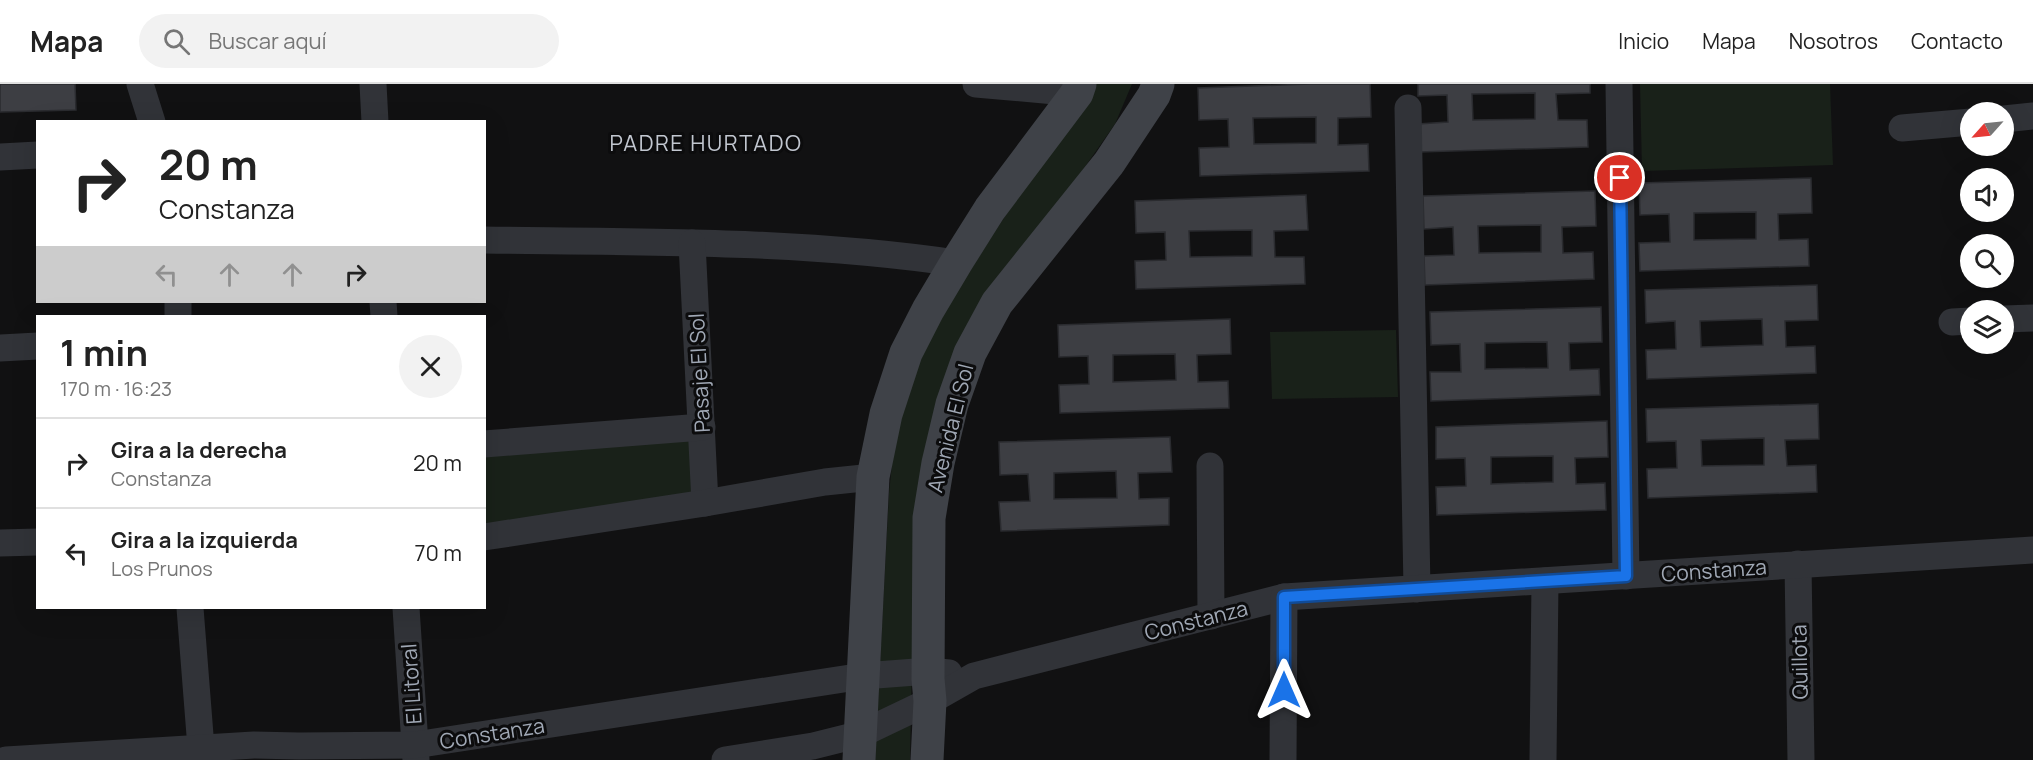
<!DOCTYPE html>
<html lang="es">
<meta charset="utf-8">
<style>
:root{--surface:#fff;--page:#f2f2f2;--text:#222;--muted:#767676;--line:#e0e0e0}
body{margin:0;font-family:Manrope,sans-serif;background:var(--page);color:var(--text);height:100vh;display:flex;flex-direction:column;font-size:22px;white-space:nowrap}
*{box-sizing:border-box;margin:0}
p{font-size:20px;color:var(--muted)}
.icon{flex:none;width:33px;height:33px;fill:none;stroke:currentColor;stroke-width:2;stroke-linecap:round;stroke-linejoin:round}
.map{position:relative;flex:1;overflow:hidden}
.panel{position:absolute;left:36px;top:231px;width:450px;height:294px;display:flex;flex-direction:column;background:var(--surface);border-radius:0px;box-shadow:0 6px 24px #0002}
.panel>*{flex:none}
.top-card{position:absolute;left:36px;top:36px;width:450px;height:183px;border-radius:0px;box-shadow:0 6px 24px #0002;background:#fff;color:var(--text);overflow:hidden}
.needle{width:39px;rotate:243deg}
.controls{position:absolute;left:1960px;top:18px;display:grid;gap:12px}
.controls a{display:grid;place-items:center;width:54px;height:54px;border-radius:50%;background:var(--surface);box-shadow:0 6px 24px #0002;font-size:30px}
.pin{position:absolute;display:grid;place-items:center;width:51px;height:51px;color:#fff;margin:-26px;border:3px solid #fff;border-radius:50%;box-shadow:0 2px 6px #0007}
.me{position:absolute;width:66px;margin:-33px;rotate:0deg;stroke-linejoin:round;filter:drop-shadow(0 0 4px #0008)}
.turn{display:flex;align-items:center;gap:21px;height:126px;padding:0 24px;font-size:27px}
.turn .icon{width:78px;height:78px;stroke-width:2.5}
.turn b{display:block;font-size:42px;line-height:51px}
.lanes{display:flex;align-items:center;height:57px;padding:0 24px;background:#0003;justify-content:center;gap:30px;direction:ltr}
.lanes .off{opacity:.35}
.round{display:grid;place-items:center;flex:none;width:63px;height:63px;border-radius:32px;background:var(--page)}
.summary{display:flex;align-items:center;justify-content:space-between;height:102px;padding:0 24px}
h1{font-size:36px;font-weight:700;line-height:45px}
ul{padding:0;list-style:none}
li{display:flex;align-items:center;gap:18px;height:90px;padding:0 24px;border-top:2px solid var(--line)}
li div{flex:1}
li b{display:block;font-size:22px}
li em{font-style:normal}
header{display:flex;align-items:center;gap:36px;box-sizing:border-box;height:84px;padding:0 30px;background:var(--surface);border-bottom:2px solid var(--line)}
header strong{font-size:28px}
nav{display:flex;gap:33px;margin-inline-start:auto;font-size:21px}
.search{width:420px;height:54px;background:var(--page);display:flex;align-items:center;gap:15px;box-sizing:border-box;padding:0 21px;border-radius:33px;color:var(--muted);font-size:22px}
.map>svg:first-child{display:block}
</style>
<header>
<strong>Mapa</strong>
<div class="search"><svg class="icon" aria-label="search" viewBox="0 0 24 24"><circle cx="10" cy="10" r="6"/><path d="M15 15l6 6"/></svg>Buscar aquí</div>
<nav><a>Inicio</a><a>Mapa</a><a>Nosotros</a><a>Contacto</a></nav>
</header>
<div class="map">
<svg width="2033" height="676" viewBox="0 0 2033 676">
<rect width="100%" height="100%" fill="#111112"/>
<g fill="#192119">
<polygon points="1090,0 1132,0 1115,40 1044,141 983,218 913,524 910,676 875,676 889,409 894,361 908,303 928,252"/>
<polygon points="1640,0 1830,0 1833,81 1642,87"/>
<polygon points="1396,246 1398,313 1272,315 1270,248"/>
<polygon points="702,343 705,419 485,453 485,360"/>
</g>
<g fill="#3d3e43" stroke="#2a2b2f" stroke-width="1.5" fill-rule="evenodd">
<polygon points="0,0 75,0 76,26 0,28"/>
<path d="M1309 0H1370L1371 33 1338 34V61L1368 60 1369 87 1200 92 1199 64 1229 63 1228 35 1199 36 1198 4ZM1316 33V59L1254 60 1253 34Z"/>
<path d="M1418 0H1590V9L1556 10 1558 36H1587L1588 63 1419 68 1418 40 1448 38 1447 11 1418 12ZM1535 9V35L1473 36 1472 10Z"/>
<path d="M1811 94 1812 129 1778 130 1779 156 1808 155 1809 182 1640 187 1639 159 1670 158 1669 130 1640 131 1639 99ZM1756 128V155L1694 156V129Z"/>
<path d="M1595 107 1596 142 1562 143 1563 169 1593 168 1594 195 1425 201 1424 172 1454 171 1453 143 1424 145 1423 112ZM1541 141V168L1479 169 1478 142Z"/>
<path d="M1306 111 1308 146 1274 147 1275 173H1304L1305 200 1136 205 1135 177 1166 176 1165 148 1136 149 1135 117ZM1252 146V172L1190 173 1189 147Z"/>
<path d="M1817 201 1818 236 1785 237 1786 263 1815 262 1816 289 1647 295 1646 266 1676 265 1675 237 1646 239 1645 206ZM1762 235 1763 261 1701 263 1700 237Z"/>
<path d="M1601 223 1602 258 1569 259 1570 286 1599 285 1600 311 1431 317 1430 288H1461L1460 260 1431 261 1430 228ZM1547 258 1548 284 1485 285V259Z"/>
<path d="M1230 235 1231 270 1197 271 1198 298 1228 297 1229 324 1060 329 1059 301 1089 300 1088 272 1059 273 1058 241ZM1175 270 1176 296 1113 298V271Z"/>
<path d="M1818 320 1819 355 1785 356 1787 382 1816 381 1817 408 1648 414 1647 385 1677 384 1676 357 1647 358 1646 325ZM1764 354V381L1702 382 1701 356Z"/>
<path d="M1607 337 1608 373 1575 374 1576 400 1605 399 1606 426 1437 431 1436 403 1466 402 1465 374 1436 375V343ZM1553 372V398L1491 400V373Z"/>
<path d="M1170 353 1172 388 1138 389 1139 415 1169 414V441L1001 447 999 418 1030 417 1028 390 1000 391 999 358ZM1116 387 1117 414 1054 415V389Z"/>
</g>
<g fill="none" stroke-linecap="round" stroke-linejoin="round">
<g stroke="#313338" stroke-width="27">
<polyline points="140,0 152,38"/>
<polyline points="373,0 375,38"/>
<polyline points="976,0 1077,9"/>
<polyline points="1619,0 1626,492"/>
<polyline points="1408,24 1417,505"/>
<polyline points="2004,35 2033,32"/>
<polyline points="1902,44 1971,38"/>
<polyline points="0,73 38,71"/>
<path d="M484 156C642 158 800 156 956 179"/>
<polyline points="692,159 705,419"/>
<polyline points="178,218 178,232"/>
<polyline points="383,218 384,232"/>
<polyline points="2004,235 2033,234"/>
<polyline points="1952,238 1971,237"/>
<polyline points="0,264 38,262"/>
<polyline points="484,360 702,343"/>
<polyline points="1210,382 1211,532"/>
<polyline points="484,453 705,419 825,398 873,393"/>
<polyline points="0,459 38,458"/>
<polyline points="1798,480 1801,676"/>
<polyline points="190,524 201,664"/>
<polyline points="406,524 416,676"/>
<polyline points="6,676 254,661 299,662 415,661 863,592 929,587 949,589"/>
<polyline points="725,676 813,662 861,650 930,617 974,592 1284,513 2033,466"/>
<polyline points="1283,676 1284,513"/>
<polyline points="1543,676 1545,497"/>
</g>
<g stroke="#3f4248" stroke-width="33">
<polyline points="859,676 873,393 886,330 906,269 928,226 956,179 990,125 1077,9 1080,0"/>
<polyline points="927,676 930,617 928,595 929,434 938,379 952,320 970,269 997,219 1109,79 1154,11 1158,0"/>
</g>
</g>
<g fill="none" stroke-linecap="round" stroke-linejoin="round">
<defs>
<polyline id="route" points="1284,606 1284,513 1626,492 1620,94"/>
</defs>
<use href="#route" stroke="#114b97" stroke-width="15"/>
<use href="#route" stroke="#1a73e8" stroke-width="10"/>
</g>
<g text-anchor="middle" dominant-baseline="central" stroke-width="6" stroke-linejoin="round" paint-order="stroke">
<g font-size="21" fill="#a0a8b5" stroke="#0c0c0d">
<text transform="translate(699 289) rotate(-93)">Pasaje El Sol</text>
<text transform="translate(950 344) rotate(-76)">Avenida El Sol</text>
<text transform="translate(1714 486) rotate(-4)">Constanza</text>
<text transform="translate(1196 536) rotate(-14)">Constanza</text>
<text transform="translate(1799 578) rotate(-91)">Quillota</text>
<text transform="translate(411 600) rotate(-94)">El Litoral</text>
<text transform="translate(492 649) rotate(-9)">Constanza</text>
</g>
<g font-size="22" letter-spacing="1.5" fill="#c2c7d0" stroke="#0c0c0d">
<text x="706" y="59">PADRE HURTADO</text>
</g>
</g>
</svg>
<div class="controls">
<a><svg class="needle" viewBox="-14 -14 28 28"><path d="M0-13l5 13h-10z" fill="#e53935"/><path d="M0 13l5-13h-10z" fill="#767676"/></svg></a>
<a><svg class="icon" aria-label="sound" viewBox="0 0 24 24"><path d="M4 9h4l5-4v14l-5-4H4zM17 9q2 3 0 6"/></svg></a>
<a><svg class="icon" aria-label="search" viewBox="0 0 24 24"><circle cx="10" cy="10" r="6"/><path d="M15 15l6 6"/></svg></a>
<a><svg class="icon" aria-label="layers" viewBox="0 0 24 24"><path d="M12 4l9 5-9 5-9-5zM3 14l9 5 9-5"/></svg></a>
</div>
<div class="pin" style="left:1620px;top:94px;background:#d93025"><svg class="icon" aria-label="arrive" viewBox="0 0 24 24"><path d="M6 21V4h12l-3 4 3 4H6"/></svg></div>
<svg class="me" style="left:1284px;top:606px" viewBox="-20 -20 40 40"><path d="M0-17L14 15 0 8-14 15z" fill="#1a73e8" stroke="#fff" stroke-width="4"/></svg>
<div class="top-card">
<div class="turn"><svg class="icon" aria-label="right" viewBox="0 0 24 24"><path d="M7 20v-9h11M14 6l5 5-5 5"/></svg><div><b>20 m</b>Constanza</div></div>
<div class="lanes"><svg class="icon off" aria-label="left" viewBox="0 0 24 24"><path d="M17 20v-9H6M10 6l-5 5 5 5"/></svg><svg class="icon off" aria-label="ahead" viewBox="0 0 24 24"><path d="M12 20V5M6 11l6-6 6 6"/></svg><svg class="icon off" aria-label="ahead" viewBox="0 0 24 24"><path d="M12 20V5M6 11l6-6 6 6"/></svg><svg class="icon" aria-label="right" viewBox="0 0 24 24"><path d="M7 20v-9h11M14 6l5 5-5 5"/></svg></div>
</div>
<section class="panel">
<div class="summary"><div><h1>1 min</h1><p>170 m · 16:23</p></div><a class="round"><svg class="icon" aria-label="close" viewBox="0 0 24 24"><path d="M6 6l12 12M18 6L6 18"/></svg></a></div>
<ul>
<li><svg class="icon" aria-label="right" viewBox="0 0 24 24"><path d="M7 20v-9h11M14 6l5 5-5 5"/></svg><div><b>Gira a la derecha</b><p>Constanza</p></div><em>20 m</em></li>
<li><svg class="icon" aria-label="left" viewBox="0 0 24 24"><path d="M17 20v-9H6M10 6l-5 5 5 5"/></svg><div><b>Gira a la izquierda</b><p>Los Prunos</p></div><em>70 m</em></li>
</ul>
</section>
</div>
